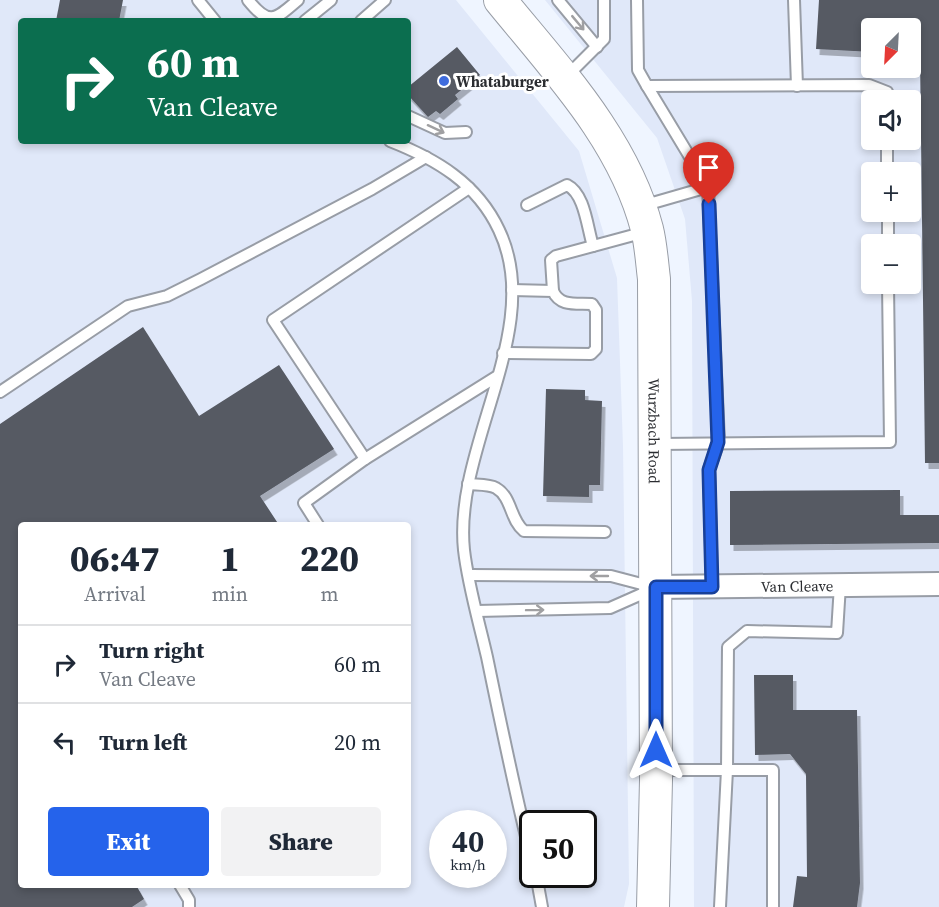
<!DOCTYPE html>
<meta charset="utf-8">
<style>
:root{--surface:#fff;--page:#f2f2f3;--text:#1f2937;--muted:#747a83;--line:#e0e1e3;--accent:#2563eb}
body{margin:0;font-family:"Source Serif 4",serif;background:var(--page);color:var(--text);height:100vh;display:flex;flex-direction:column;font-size:22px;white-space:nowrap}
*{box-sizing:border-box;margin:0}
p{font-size:20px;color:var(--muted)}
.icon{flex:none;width:33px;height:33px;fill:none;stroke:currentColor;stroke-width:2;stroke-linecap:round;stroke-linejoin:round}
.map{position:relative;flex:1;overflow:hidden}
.sheet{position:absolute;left:18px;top:522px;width:393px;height:366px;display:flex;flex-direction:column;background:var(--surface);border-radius:6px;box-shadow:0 3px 9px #0003}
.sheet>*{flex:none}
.banner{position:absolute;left:18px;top:18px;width:393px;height:126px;border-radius:6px;box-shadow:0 3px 9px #0003;background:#0b6e4f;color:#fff;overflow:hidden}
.needle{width:39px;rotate:204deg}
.buttons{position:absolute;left:861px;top:18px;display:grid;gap:12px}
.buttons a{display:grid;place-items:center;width:60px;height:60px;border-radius:6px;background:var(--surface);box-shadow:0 3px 9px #0003;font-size:30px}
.speed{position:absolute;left:429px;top:810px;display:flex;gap:12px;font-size:30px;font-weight:700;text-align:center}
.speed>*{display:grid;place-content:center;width:78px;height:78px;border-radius:50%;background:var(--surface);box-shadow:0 3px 9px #0003;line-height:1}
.speed small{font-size:15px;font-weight:400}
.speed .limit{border:3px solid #111;border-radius:9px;background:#fff;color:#111}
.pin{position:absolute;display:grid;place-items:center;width:51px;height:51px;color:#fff;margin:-62px -26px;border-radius:50% 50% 50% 0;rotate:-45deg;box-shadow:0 0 6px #0007}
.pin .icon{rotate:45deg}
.me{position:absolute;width:66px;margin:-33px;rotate:0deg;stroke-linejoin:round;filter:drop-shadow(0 0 4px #0008)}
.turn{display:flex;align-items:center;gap:21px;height:126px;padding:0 30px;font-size:27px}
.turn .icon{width:78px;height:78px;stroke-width:2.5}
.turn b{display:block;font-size:42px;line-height:51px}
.eta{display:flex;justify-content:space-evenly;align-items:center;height:102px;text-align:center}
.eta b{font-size:36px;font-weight:800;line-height:42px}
.action{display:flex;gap:12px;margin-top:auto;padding:12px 30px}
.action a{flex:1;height:69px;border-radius:6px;background:var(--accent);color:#fff;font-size:24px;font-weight:800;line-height:69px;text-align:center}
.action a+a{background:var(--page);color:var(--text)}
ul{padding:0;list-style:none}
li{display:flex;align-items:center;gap:18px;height:78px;padding:0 30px;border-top:2px solid var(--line)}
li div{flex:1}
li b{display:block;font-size:22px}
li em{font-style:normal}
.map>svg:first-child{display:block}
</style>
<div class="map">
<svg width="939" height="907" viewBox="0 0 939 907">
<defs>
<filter id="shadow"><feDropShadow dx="3.5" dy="6" stdDeviation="0" flood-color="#0004"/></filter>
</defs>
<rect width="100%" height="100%" fill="#eff5ff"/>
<g fill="#e0e8f9" fill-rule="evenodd">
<path d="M0 0H456L579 151 617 278 623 446 629 884 624 907H0ZM21 21H408V141H21ZM21 525H408V885H21ZM442 824H494V874H442ZM532 824H584V874H532Z"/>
<path d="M545 0H939V907H694L692 301 685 219 657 138ZM872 28H910V68H872ZM872 100H910V140H872ZM872 172H910V212H872ZM872 244H910V284H872Z"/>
</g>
<g fill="#565a63" filter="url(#shadow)">
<polygon points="60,0 123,0 119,21 56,21"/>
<polygon points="819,0 939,0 939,463 925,463 920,55 910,54 910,28 872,28 872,52 816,49"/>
<polygon points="457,47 480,75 455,95 458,99 440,114 436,111 428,117 408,95 408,87"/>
<polygon points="143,327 199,416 279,365 334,449 260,496 279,525 21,525 21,885 136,885 144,899 132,907 0,907 0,424"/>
<polygon points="546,389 585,390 585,400 602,401 600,485 589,485 589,497 543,496"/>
<polygon points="900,490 900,515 939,515 939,543 730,545 730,491"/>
<polygon points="754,675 793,675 793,710 857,710 860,883 857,907 793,907 797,876 807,877 806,774 790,754 755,755"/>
</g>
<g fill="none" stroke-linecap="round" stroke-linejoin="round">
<defs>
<g id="service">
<polyline points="198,0 215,21"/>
<path d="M248 0C269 26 275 20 298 0"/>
<polyline points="558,0 597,47"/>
<polyline points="637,0 638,70 647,86"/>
<polyline points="794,0 797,86"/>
<polyline points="305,21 331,0"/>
<polyline points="361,21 385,0"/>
<polyline points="566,77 604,39 604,0"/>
<polyline points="408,116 445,133 466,132"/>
<polyline points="887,140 887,172"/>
<path d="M390 141C436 159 477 183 499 230 546 328 453 446 464 550 468 585 479 622 487 657 501 725 515 793 532 861"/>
<path d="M527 205 567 185C585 194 587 227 593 246"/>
<polyline points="642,206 708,187"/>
<polyline points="888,212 888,244"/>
<polyline points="553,291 551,260 556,256 645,232"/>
<path d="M503 353 591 354 596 349V310L592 304C576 303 560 307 553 291L512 290"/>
<polyline points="0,392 128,306 167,296 201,279 372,189 426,157"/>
<polyline points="658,444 890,442 888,284"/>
<polyline points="365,459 273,320 469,188"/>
<path d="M468 484C476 485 489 484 496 488 512 497 510 520 524 531L605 532"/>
<polyline points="318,525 304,503 365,459 496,377"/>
<polyline points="470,575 611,576 653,587"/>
<polyline points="712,587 709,469 719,442 708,187 647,86 869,85 887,92 887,100"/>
<polyline points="477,611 610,608 653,589"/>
<polyline points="659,770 773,770 773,907"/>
<polyline points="536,874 542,907"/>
<polyline points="180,885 189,900 189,907"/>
<polyline points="720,907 727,770 728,647 747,631 837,633 840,585"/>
</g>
<g id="minor">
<path id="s1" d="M656 587 939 584"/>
</g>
<g id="secondary">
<path id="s2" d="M500 0C557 70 624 140 647 229 651 245 652 263 654 279L656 780 653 907"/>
</g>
</defs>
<use href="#service" stroke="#989da6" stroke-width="14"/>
<use href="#minor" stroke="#989da6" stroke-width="26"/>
<use href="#secondary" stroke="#989da6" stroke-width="34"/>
<use href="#service" stroke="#fff" stroke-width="10"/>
<use href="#minor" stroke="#fff" stroke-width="22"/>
<use href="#secondary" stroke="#fff" stroke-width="32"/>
</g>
<defs><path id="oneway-shaft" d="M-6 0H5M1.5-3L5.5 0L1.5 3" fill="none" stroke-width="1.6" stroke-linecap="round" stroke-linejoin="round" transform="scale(1.5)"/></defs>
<g stroke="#a0a0a2">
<use href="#oneway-shaft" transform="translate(578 23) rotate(50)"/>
<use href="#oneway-shaft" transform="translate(436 129) rotate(25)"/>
<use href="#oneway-shaft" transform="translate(599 576) rotate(-180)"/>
<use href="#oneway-shaft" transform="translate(535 610) rotate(-1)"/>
</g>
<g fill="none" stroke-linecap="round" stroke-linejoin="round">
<defs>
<polyline id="route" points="656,750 656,587 712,587 709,470 718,442 709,204"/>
</defs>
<use href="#route" stroke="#184099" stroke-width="15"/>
<use href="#route" stroke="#2563eb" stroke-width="10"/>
</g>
<circle fill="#3f6cdd" stroke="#fff" stroke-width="2" cx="444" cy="81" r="6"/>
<g text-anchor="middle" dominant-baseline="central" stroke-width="6" stroke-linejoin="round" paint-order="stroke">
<g font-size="15" font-weight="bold" fill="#2b2d31" stroke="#fff" text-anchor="start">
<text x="456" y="81">Whataburger</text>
</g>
<g font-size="15" fill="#2b2d31" stroke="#fff">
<text stroke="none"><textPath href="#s2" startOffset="477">Wurzbach Road</textPath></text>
<text stroke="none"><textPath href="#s1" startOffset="141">Van Cleave</textPath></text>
</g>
</g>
</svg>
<div class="buttons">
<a><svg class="needle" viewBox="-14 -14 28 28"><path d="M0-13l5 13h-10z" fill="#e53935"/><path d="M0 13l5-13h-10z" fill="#747a83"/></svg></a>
<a><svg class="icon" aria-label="sound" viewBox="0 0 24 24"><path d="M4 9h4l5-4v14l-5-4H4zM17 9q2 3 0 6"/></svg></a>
<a>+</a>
<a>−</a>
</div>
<div class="speed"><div>40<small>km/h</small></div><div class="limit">50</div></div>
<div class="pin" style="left:709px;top:204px;background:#d93025"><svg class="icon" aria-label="arrive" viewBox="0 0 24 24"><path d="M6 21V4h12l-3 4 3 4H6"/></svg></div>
<svg class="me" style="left:656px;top:750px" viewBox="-20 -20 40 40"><path d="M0-17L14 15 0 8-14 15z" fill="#2563eb" stroke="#fff" stroke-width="4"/></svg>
<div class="banner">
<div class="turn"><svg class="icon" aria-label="right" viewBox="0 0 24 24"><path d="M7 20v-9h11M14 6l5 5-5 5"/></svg><div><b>60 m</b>Van Cleave</div></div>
</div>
<section class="sheet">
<div class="eta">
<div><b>06:47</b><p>Arrival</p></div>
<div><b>1</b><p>min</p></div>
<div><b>220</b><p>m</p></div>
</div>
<ul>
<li><svg class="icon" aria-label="right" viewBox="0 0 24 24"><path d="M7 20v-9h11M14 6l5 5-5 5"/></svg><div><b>Turn right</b><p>Van Cleave</p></div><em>60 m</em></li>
<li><svg class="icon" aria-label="left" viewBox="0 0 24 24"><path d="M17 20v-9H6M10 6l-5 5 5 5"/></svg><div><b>Turn left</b></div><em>20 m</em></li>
</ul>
<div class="action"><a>Exit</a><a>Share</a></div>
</section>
</div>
